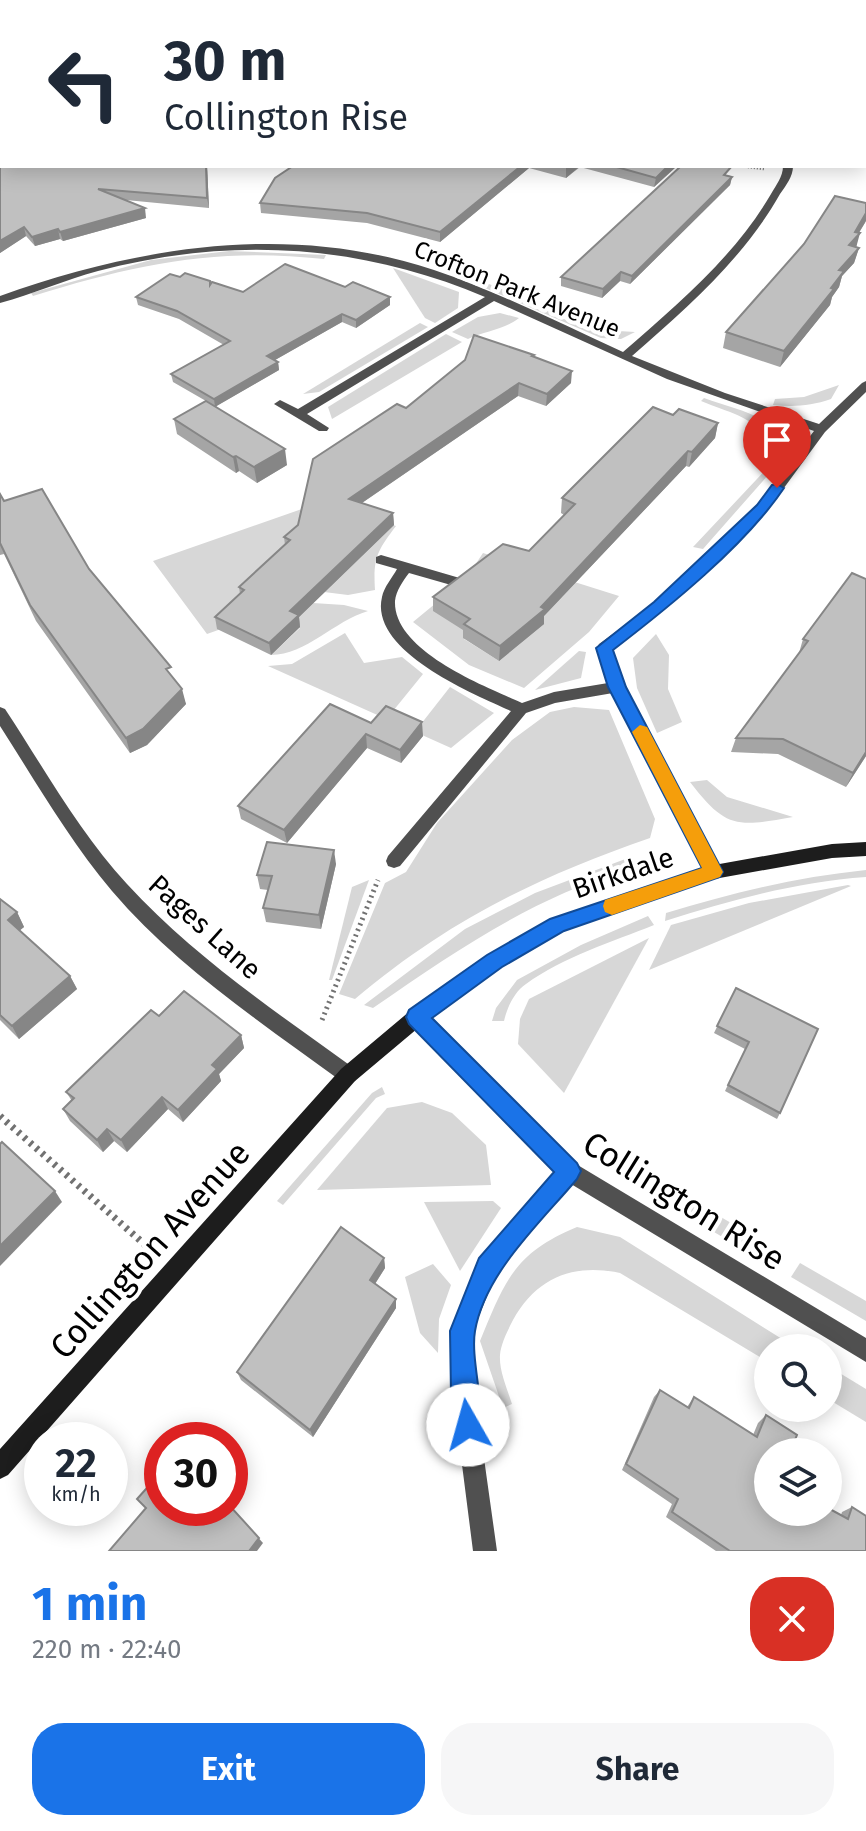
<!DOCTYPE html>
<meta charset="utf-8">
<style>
:root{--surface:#fff;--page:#f6f6f7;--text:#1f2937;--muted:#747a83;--accent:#1a73e8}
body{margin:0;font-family:"Fira Sans",sans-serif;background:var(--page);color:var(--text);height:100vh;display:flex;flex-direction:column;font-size:30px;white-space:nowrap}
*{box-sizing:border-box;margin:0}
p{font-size:26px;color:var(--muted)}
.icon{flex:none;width:44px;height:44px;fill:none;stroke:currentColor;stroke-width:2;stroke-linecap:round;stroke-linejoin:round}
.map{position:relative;height:1551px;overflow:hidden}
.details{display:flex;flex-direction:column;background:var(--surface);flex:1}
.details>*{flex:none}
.hud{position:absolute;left:0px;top:0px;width:866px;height:168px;box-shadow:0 4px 20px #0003;background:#fff;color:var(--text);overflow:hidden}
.buttons{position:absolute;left:754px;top:1334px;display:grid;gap:16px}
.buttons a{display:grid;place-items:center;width:88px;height:88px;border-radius:50%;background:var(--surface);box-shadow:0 4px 20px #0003;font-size:40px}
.speed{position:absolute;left:24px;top:1422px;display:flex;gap:16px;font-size:40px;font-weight:700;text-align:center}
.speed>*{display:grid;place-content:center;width:104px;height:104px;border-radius:50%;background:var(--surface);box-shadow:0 4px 20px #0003;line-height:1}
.speed small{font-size:20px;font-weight:400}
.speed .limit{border:12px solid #d22;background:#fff;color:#111}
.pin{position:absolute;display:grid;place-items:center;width:68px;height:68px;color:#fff;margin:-82px -34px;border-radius:50% 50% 50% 0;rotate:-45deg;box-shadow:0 0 8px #0007}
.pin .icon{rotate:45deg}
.me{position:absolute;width:88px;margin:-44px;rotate:353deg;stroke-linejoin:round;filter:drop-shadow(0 0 6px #0008)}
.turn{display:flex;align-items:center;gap:28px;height:168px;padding:0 32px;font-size:36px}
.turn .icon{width:104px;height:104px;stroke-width:2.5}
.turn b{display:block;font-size:56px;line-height:68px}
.round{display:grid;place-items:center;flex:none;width:84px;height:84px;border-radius:32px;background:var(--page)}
.overview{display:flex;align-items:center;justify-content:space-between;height:136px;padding:0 32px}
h1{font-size:48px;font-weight:700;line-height:60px;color:var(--accent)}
.cta{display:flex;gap:16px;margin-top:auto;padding:16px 32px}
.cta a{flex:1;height:92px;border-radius:32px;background:var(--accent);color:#fff;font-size:32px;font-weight:700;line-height:92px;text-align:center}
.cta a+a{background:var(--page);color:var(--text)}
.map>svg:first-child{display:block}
</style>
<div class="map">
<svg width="866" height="1551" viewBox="0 0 866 1551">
<rect width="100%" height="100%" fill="#fff"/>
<g fill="#d7d7d7">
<path d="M229 251 326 255 324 259C217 247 135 264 33 296L31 293 151 260Z"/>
<polygon points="393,268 459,292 458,308 435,323 425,318"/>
<polygon points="459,272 504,290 585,329 635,332 621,339 601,338 455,275"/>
<path d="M500 313 519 318C504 330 485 331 468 339L452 332 478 317Z"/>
<polygon points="420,323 428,327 319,392 303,394"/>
<polygon points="446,334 462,342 332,419 328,407"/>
<path d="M839 385 831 399C811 406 794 407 773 405L775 399 804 397Z"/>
<path d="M704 398C737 410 774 415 791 449L703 549 693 547 773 462C766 418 737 416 701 401Z"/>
<path d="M319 503 396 526C377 551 373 558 375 590L348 595 324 592 207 634 153 561Z"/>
<polygon points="483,553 619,596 589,632 524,688 469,665 413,622 453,589 469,634 464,639 499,661 469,574"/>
<path d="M313 603 344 605 368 611C334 621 306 655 271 655L300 628 292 624Z"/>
<polygon points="345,633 364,663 402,657 423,674 393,711 421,724 450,687 494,713 451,748 268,666 292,664"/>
<polygon points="656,634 669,655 668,689 682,722 657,733 637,688 633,658"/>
<polygon points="579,651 586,652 581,678 535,690"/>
<path d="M574 707 609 710 655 819 650 838C535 878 448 921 355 999L339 994 385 883 406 872 437 823 512 740 550 712Z"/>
<path d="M707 780 727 797 793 817C737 827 726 829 690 782Z"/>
<path d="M628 858 627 869C528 901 457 950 373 1008L364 1005 465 929 535 893Z"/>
<path d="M866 870V877C796 882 731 900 665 921L666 913C732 893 797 877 866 870Z"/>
<polygon points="369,880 332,980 329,980 352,887"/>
<polygon points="848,885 851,886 649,970 671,925 749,903"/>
<path d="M648 916 654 925C612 942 563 957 526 984 514 992 507 1008 504 1021H492L496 1008 517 980 581 945Z"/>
<polygon points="649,938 564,1093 518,1044 520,1019 529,999"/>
<polygon points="382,1087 385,1094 376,1098 283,1205 277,1201 372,1093"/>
<polygon points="422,1102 452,1113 486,1145 491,1185 317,1190 387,1108"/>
<polygon points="673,1189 755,1237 768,1243 756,1257 672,1207"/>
<polygon points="493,1201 501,1208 460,1271 424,1202"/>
<path d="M577 1227 620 1237 790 1344V1348H768V1362L620 1273C574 1263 537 1277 513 1320 508 1330 501 1343 500 1355 499 1371 507 1388 512 1404L503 1408 480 1341C505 1281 514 1253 577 1227Z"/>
<polygon points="800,1263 866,1301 866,1321 791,1277"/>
<polygon points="433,1264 451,1285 439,1319 438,1353 420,1333 405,1277"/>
<polygon points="828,1366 866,1389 866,1422 828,1399"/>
</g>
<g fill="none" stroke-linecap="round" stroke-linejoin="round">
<polyline stroke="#727272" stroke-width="3" stroke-dasharray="1 2" stroke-linecap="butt" points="742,166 765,169"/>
<polyline stroke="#727272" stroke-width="5" stroke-dasharray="2 4" stroke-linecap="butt" points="322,1020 378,880"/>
<polyline stroke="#727272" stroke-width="7" stroke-dasharray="3 5" stroke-linecap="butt" points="0,1116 152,1251"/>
<g fill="#505050" fill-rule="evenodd">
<polygon points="14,0 24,0 12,2"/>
<rect x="864" y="61" width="2" height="4"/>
<path d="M783 166H793C793 177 786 185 780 194 744 258 687 308 632 356L725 393 819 424 862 383 866 381V392L825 432 767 511 665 609 612 650 625 687 720 867 723 872 720 877 714 879 708 877 613 693 555 703 526 713 400 866 394 868 388 866 386 861 388 856 511 711C473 694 369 651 382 597 384 587 392 578 397 569L376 563V557L381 555 463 579 465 582 463 585 458 587 409 573C403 581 396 591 395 601 393 651 484 686 522 703L554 692 608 683 597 648 599 644 655 603 757 505 814 431 667 379 494 301 307 414 329 428 327 431H319L274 404 280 400 298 409 485 297C360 244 231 236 98 271 65 280 33 294 0 303V296C140 246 290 222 434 270 499 292 561 324 623 352 677 305 735 256 771 194 776 185 783 177 783 166Z"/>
<path d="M0 707 5 709C44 768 79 832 127 884 193 956 276 1012 355 1069L358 1075 355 1081 348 1084 341 1081C263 1024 176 966 112 891 69 840 36 782 0 726Z"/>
<polygon points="417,1009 424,1011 576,1164 866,1338 866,1362 571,1184 496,1274 473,1331 475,1394 497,1551 473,1551 453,1394 451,1331 480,1259 555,1171 410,1023 408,1017 410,1011"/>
</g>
<polygon fill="#1d1d1d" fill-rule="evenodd" points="866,842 866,856 832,858 714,879 563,931 500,967 424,1023 355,1081 8,1475 0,1479 0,1449 341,1069 410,1011 488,955 551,920 714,865 832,844"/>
</g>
<g fill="#a5a5a5">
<polygon points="309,0 857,0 857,2 314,2"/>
<polygon points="0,157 2,166 207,166 209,208 126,200 146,218 63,241 60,239 35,246 26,236 0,253"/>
<polygon points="293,166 677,166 654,187 580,167 566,178 529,168 440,242 367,223 261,213 260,203"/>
<polygon points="730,175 729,176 732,177 730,185 630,284 620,281 602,298 561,286 561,277"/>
<polygon points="866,221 859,233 856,247 859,248 854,263 842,276 839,287 832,297 830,305 780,367 723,348 726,332"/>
<polygon points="180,277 243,292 345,287 390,297 390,305 356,328 342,322 275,360 278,362 279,370 216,406 287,465 257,483 239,471 236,473 177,434 174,419 206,401 173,382 171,374 224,345 179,319 138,305 136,297"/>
<polygon points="534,355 534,357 571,383 546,406 518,396 362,503 393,513 394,525 299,617 300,627 271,655 217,629 215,617 240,594 239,587 285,545 284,537 298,525 406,408"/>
<polygon points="673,415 718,423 715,438 689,467 686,466 544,616 544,624 499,661 463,638 463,630 433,611 433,597 529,551 564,515 561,513 562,498"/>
<polygon points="0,494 4,501 89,569 173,678 186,704 147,745 130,753 36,621 4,554 0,555"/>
<polygon points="866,579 866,756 846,787 778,754 731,752 736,738 799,653 803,639"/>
<polygon points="371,723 423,736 401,763 367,748 287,843 241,819 238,806"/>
<polygon points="336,864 321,929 266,922 263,908 268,890 260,889 257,875"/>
<polygon points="0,899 17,912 24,927 19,931 70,976 77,989 19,1039 0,1020"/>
<polygon points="736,988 780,1113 777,1119 725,1091 745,1049 714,1033"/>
<polygon points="159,1016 241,1035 244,1048 219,1074 221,1081 183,1122 168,1109 127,1152 114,1141 103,1152 70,1121 63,1109 72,1101 66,1092"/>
<polygon points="384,1258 385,1268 375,1284 396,1308 313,1437 241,1380 237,1372"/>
<polygon points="660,1390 687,1407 694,1397 753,1435 758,1423 766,1415 768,1452 768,1512 841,1515 842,1512 852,1507 866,1551 716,1551 666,1517 672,1504 622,1470 654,1397"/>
</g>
<g fill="#868686">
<polygon points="206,166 207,166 209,208 207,198"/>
<polygon points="521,166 529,166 529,168 440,242 440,232"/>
<polygon points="570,166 580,166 566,178 566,168"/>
<polygon points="668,166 677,166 654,187 656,178"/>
<polygon points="732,177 730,185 630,284 632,276"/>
<polygon points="145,208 146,218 63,241 60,232"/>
<polygon points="866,213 866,221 856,237 860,233 856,248 845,260 855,232"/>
<polygon points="24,227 26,236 0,253 0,241"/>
<polygon points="58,229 60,239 35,246 32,237"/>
<polygon points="859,248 854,263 842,276 839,287 832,297 830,305 780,367 784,351 839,270"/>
<polygon points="621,272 620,281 602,298 603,289"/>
<polygon points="390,297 390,305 356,328 356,320"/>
<polygon points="342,314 342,322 268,364 267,356"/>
<polygon points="278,362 279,370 215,407 214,399"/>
<polygon points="572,371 571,383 546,406 547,394"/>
<polygon points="519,383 518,396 350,511 349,499"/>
<polygon points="718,423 715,438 689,467 692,452"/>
<polygon points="285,449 287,465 257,483 254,467"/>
<polygon points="688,451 686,466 544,616 544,624 499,661 500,646 541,607"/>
<polygon points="236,456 239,471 236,473 233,457"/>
<polygon points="393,513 394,525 299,617 300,627 271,655 269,643 290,611"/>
<polygon points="182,689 186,704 147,745 130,753 126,738"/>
<polygon points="422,722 423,736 401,763 400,750"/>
<polygon points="366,734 367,748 287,843 284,830"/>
<polygon points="866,752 866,756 846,787 853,773"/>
<polygon points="334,850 336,864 321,929 319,915"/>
<polygon points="17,912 24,927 15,934 8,920"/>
<polygon points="70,976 77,989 19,1039 12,1026"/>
<polygon points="241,1035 244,1048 219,1074 221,1081 183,1122 178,1110 212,1065"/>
<polygon points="162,1097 168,1109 127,1152 121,1140"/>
<polygon points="107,1129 114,1141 103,1152 97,1140"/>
<polygon points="55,1191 62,1202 0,1266 0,1246"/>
<polygon points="384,1258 385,1268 371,1290 370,1280"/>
<polygon points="396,1299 396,1308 313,1437 310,1430"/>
<polygon points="230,1506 263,1543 257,1551 249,1551"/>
</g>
<g fill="#c0c0c0" stroke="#868686" stroke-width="2">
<polygon points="44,0 231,0 232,2 42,2"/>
<polygon points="327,0 857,0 855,2 332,2"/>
<polygon points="2,61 2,114 0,114 0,64"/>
<polygon points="2,146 2,166 206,166 207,198 98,189 145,208 60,232 58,229 32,237 24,227 0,241 0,157"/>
<polygon points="293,166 521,166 440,232 367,213 260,203 275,178"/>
<polygon points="613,166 668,166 656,178"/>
<polygon points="681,166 732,166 724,175 732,177 632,276 621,272 603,289 561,277"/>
<polygon points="835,196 866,203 866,213 855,232 860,233 849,245 859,248 839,270 844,271 831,288 834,289 784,351 726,332 804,244"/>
<polygon points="285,264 345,287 353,282 390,297 356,320 342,314 267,356 278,362 214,399 171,374 230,341 177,311 136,297 170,274 180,277 185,273 210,281 210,285 212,282 243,292"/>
<polygon points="474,335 534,355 532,356 572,371 547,394 519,383 349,499 393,513 290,611 299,615 269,643 215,617 244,590 239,587 290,540 284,537 298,525 313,459 397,404 406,408 465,360"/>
<polygon points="206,401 285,449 254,467 236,456 233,457 174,419"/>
<polygon points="653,407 673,415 679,409 718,423 692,452 688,451 541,607 545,609 500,646 464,624 470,619 433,597 503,544 529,551 575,504 562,498"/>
<polygon points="42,489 89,569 171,667 166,669 182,689 143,729 126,738 30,605 0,543 0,494 4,501"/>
<polygon points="852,573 866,579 866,752 853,773 783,739 736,738 808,641 803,639"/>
<polygon points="330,704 371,723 386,706 422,722 400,750 366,734 284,830 238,806"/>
<polygon points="267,842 334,850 319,915 263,908 272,876 257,875"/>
<polygon points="0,899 17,912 8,920 70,976 12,1026 0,1015"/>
<polygon points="736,988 818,1029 780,1113 728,1085 749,1042 717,1026"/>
<polygon points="184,991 241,1035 212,1065 217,1069 178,1110 162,1097 121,1140 107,1129 97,1140 63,1109 74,1098 66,1092 151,1010 159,1016"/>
<polygon points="2,1142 55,1191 0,1246 0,1144"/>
<polygon points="341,1227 384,1258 370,1280 396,1299 310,1430 237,1372"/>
<polygon points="660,1390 689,1408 694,1397 757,1437 766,1415 797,1435 790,1452 768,1452 768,1512 828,1512 828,1508 848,1519 852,1507 866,1516 866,1551 730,1551 672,1512 678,1499 626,1464"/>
<polygon points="162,1471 162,1508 230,1508 230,1506 259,1538 249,1551 109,1551 146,1508 137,1499"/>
</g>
<path fill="#1a73e8" stroke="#114b97" stroke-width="2" d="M777 484 784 488C745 546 669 607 613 650L626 687 723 872 720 877 564 931 502 967 432 1018 577 1163 581 1171 577 1179C540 1223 485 1273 475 1331 470 1360 487 1411 478 1435L468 1439 459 1435 451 1394 450 1331 479 1258 554 1172 409 1024 406 1017 409 1010 487 955 550 919 702 868 608 687 596 648 654 602 757 505 772 485Z"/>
<polygon fill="#f59e0b" points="640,725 647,727 723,872 720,877 612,915 605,912 603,906 605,900 702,868 632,732"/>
<g text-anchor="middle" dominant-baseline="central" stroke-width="8" stroke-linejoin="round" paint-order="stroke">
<g font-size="24" fill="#000" stroke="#fff">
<text transform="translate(517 289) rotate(22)">Crofton Park Avenue</text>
</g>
<g font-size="28" fill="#000" stroke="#fff">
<text transform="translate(623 873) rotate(-19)">Birkdale</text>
<text transform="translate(205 927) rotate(42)">Pages Lane</text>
</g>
<g font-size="34" fill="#000" stroke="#fff">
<text transform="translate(684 1201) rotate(32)">Collington Rise</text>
<text transform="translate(150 1250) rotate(-48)">Collington Avenue</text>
</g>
</g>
</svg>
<div class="buttons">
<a><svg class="icon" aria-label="search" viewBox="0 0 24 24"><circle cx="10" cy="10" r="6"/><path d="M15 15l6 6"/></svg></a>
<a><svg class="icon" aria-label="layers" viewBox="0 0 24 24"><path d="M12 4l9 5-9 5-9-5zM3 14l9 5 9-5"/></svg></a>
</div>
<div class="speed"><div>22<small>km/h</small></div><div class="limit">30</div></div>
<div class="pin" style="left:777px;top:488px;background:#d93025"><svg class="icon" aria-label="arrive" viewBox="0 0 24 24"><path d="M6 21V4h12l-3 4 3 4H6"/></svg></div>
<svg class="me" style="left:468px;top:1425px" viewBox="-20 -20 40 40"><circle r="19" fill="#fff"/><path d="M0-13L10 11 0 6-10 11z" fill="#1a73e8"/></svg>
<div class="hud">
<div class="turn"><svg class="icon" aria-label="left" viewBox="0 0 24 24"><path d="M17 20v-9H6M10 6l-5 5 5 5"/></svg><div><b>30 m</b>Collington Rise</div></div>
</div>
</div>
<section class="details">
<div class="overview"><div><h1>1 min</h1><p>220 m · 22:40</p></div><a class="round" style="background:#d93025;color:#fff"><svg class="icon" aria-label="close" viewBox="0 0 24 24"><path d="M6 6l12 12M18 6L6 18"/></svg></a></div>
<div class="cta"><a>Exit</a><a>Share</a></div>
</section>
